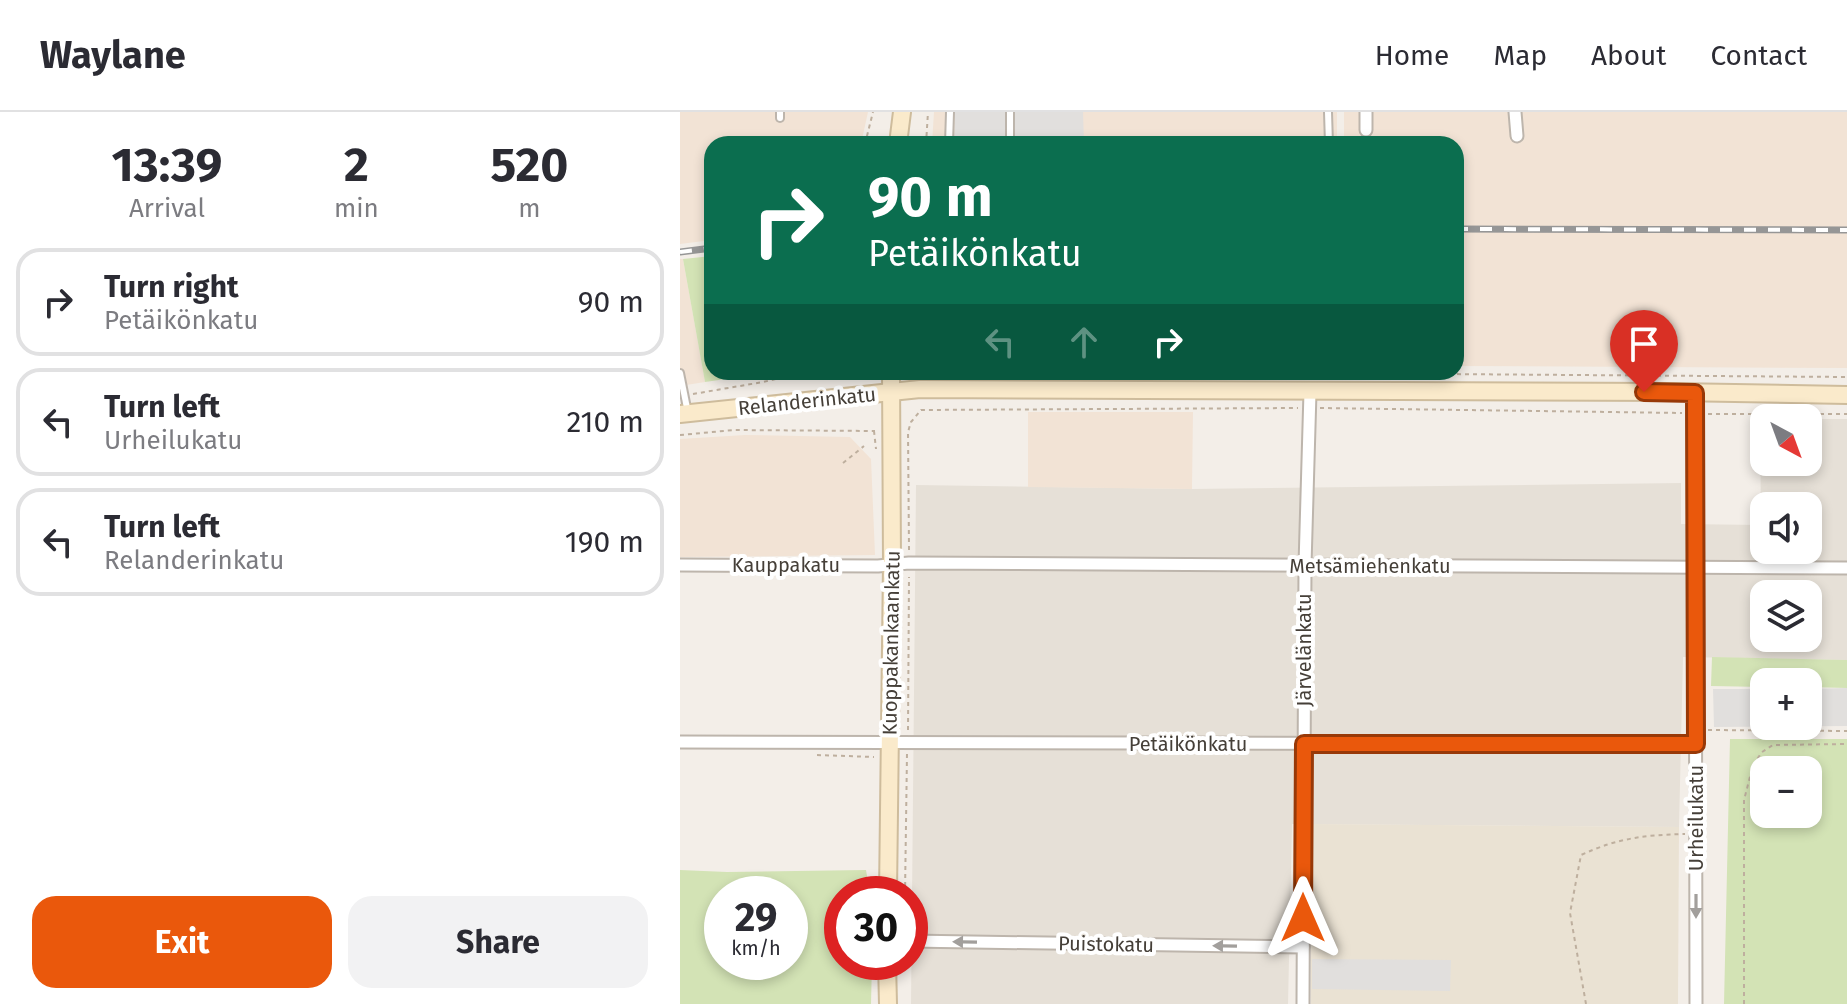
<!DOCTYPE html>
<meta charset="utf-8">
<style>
:root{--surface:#fff;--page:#f2f2f3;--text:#2b2b33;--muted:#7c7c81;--line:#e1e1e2;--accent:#ea580c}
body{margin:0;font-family:"Fira Sans",sans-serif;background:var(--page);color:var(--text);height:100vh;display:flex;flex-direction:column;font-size:30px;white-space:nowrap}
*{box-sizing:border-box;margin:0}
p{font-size:26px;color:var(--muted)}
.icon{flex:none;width:44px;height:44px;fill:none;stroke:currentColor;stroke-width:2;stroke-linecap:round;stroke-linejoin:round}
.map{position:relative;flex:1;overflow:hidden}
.sheet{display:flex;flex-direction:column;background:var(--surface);width:680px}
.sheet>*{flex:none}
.guide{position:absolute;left:24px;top:24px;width:760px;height:244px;border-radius:24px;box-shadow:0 4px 12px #0003;background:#0b6e4f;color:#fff;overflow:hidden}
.needle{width:52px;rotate:139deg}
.tools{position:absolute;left:1070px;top:292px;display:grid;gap:16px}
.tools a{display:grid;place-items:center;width:72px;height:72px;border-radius:16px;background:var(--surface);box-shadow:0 4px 12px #0003;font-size:40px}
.speed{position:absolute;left:24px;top:764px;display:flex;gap:16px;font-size:40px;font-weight:700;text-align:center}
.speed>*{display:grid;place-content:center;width:104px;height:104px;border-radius:50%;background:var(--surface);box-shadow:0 4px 12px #0003;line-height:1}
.speed small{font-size:20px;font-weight:400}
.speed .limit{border:12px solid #d22;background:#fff;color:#111}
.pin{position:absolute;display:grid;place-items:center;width:68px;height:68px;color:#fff;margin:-82px -34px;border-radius:50% 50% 50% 0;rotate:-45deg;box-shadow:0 0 8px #0007}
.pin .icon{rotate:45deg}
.me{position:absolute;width:88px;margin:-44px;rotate:0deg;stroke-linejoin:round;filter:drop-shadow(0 0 6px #0008)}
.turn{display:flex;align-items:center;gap:28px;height:168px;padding:0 32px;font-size:36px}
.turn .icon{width:104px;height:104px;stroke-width:2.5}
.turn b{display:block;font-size:56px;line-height:68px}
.lanes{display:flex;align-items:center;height:76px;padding:0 32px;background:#0003;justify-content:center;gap:40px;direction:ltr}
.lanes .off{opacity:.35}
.eta{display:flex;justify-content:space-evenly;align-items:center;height:136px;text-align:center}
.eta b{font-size:48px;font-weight:700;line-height:56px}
.primary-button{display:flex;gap:16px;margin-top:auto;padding:16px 32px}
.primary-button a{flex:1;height:92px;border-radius:24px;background:var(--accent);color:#fff;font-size:32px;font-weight:700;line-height:92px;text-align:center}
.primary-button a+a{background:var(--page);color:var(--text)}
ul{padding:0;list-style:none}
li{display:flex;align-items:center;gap:24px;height:108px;margin:0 16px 12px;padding:0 16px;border:4px solid var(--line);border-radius:24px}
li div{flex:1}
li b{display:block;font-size:30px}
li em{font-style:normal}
header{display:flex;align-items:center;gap:48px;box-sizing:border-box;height:112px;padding:0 40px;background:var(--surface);border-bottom:2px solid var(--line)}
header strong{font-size:38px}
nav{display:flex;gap:44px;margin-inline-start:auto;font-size:28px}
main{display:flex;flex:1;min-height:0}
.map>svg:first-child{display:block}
</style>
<header>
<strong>Waylane</strong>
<nav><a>Home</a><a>Map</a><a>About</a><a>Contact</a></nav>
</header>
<main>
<section class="sheet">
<div class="eta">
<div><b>13:39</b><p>Arrival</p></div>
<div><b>2</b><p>min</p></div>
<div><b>520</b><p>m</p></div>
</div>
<ul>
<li><svg class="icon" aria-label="right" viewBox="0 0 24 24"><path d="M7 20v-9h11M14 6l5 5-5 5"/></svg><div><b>Turn right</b><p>Petäikönkatu</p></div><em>90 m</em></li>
<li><svg class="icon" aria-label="left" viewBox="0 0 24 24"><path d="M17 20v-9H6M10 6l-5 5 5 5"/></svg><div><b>Turn left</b><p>Urheilukatu</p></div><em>210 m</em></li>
<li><svg class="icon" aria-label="left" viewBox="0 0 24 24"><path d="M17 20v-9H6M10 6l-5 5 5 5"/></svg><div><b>Turn left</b><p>Relanderinkatu</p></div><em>190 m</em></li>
</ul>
<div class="primary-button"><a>Exit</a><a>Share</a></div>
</section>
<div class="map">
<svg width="1167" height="892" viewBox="0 0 1167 892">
<rect width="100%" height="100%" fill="#f3eee8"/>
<path fill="#e6e0d7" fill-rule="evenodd" d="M1080 307H1084V350H1128V307H1167V548L1003 545 999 715 612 712 608 892H231L236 373 512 377 1001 371V412L1081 413ZM1084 394H1128V438H1084ZM1084 482H1128V526H1084Z"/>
<g fill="#f2e3d5">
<polygon points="0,0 188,0 181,32 32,32 32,128 0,132"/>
<polygon points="254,0 657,0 657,32 252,32"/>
<polygon points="664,0 1167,0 1167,256 776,254 776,32 664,32"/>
<polygon points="0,147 3,147 25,270 0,274"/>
<polygon points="348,300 513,300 512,377 348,375"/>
<polygon points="65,323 170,325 191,347 195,443 0,445 0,327"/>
</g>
<polygon fill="#eae2d3" points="631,712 999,715 998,892 631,892"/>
<g fill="#d3e3b5" fill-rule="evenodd">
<polygon points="32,144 32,260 94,260 25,270 3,147"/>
<polygon points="1032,545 1167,548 1167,576 1128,575 1128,570 1084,570 1084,575 1031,574"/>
<path d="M1050 627H1167V892H1044ZM1128 658V702H1084V658Z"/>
<path d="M0 758 47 760 186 758 190 782H162V850H192L191 892H0ZM42 782H110V850H42Z"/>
</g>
<g fill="#e1dfdd">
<polygon points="275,0 403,0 404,32 274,32"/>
<polygon points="1167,576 1167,614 1034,615 1033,577 1084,577 1084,614 1128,614 1128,577"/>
<polygon points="632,847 771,848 770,879 632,877"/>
</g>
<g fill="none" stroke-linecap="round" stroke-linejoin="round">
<defs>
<g id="service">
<polyline points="100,0 100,6"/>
<polyline points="330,0 330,32"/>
<polyline points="648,0 649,32"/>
<polyline points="269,32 270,0"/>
<polyline points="0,261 8,301"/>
</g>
<g id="minor">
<polyline points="686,0 686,18"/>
<polyline points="835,0 837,24"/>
<polyline points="1015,281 1016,892"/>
<polyline points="0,453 198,454 229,451 1167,456"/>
<polyline points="0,630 1016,632"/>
<polyline points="230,829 623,835"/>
<polyline points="623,892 625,453 630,280"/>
</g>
<g id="secondary">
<polyline points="218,32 222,0"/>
<polyline points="0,302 240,277 994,280 1167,283"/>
<polyline points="208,782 212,451 211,260"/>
<polyline points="207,850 208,892"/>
</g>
</defs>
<use href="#service" stroke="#bdb5ac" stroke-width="10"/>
<use href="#minor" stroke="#bdb5ac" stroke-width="15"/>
<use href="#secondary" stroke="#cebc9c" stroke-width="20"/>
<g stroke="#beaf9e" stroke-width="2" stroke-dasharray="4 4" stroke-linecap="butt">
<polyline points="185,32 193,0"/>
<polyline points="246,32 248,0"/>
<polyline points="489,260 1167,265"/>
<polyline points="13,282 83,270 126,260"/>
<polyline points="640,296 1002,301"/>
<polyline points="1028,302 1167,302"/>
<polyline points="194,319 196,337"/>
<polyline points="0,323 54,318 195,319"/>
<polyline points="163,351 184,334"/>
<polyline points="229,438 228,320 231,310 241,298 618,296"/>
<polyline points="228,618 229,465"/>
<polyline points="1028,618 1167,619"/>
<polyline points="137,643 194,645"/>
<polyline points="225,782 227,641"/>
<path d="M906 892 890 801 901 743C938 726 964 723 1005 722"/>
<polyline points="1064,892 1064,688 1073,653 1082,640 1093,633 1167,632"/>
</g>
<use href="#service" stroke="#fff" stroke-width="6"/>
<use href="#minor" stroke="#fff" stroke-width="11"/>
<use href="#secondary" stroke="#faeacb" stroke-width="16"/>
<defs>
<g id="rail">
<polyline points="776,117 1167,118"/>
<polyline points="0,140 32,136"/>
</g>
</defs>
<use href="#rail" stroke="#969696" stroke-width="7"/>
<use href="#rail" stroke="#fff" stroke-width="4" stroke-dasharray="12" stroke-linecap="butt"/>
</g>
<defs><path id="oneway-solid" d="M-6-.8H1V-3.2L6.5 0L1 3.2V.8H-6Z" transform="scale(2)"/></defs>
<g fill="#a29f9c">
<use href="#oneway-solid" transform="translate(1016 794) rotate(90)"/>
<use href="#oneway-solid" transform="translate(285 830) rotate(-179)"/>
<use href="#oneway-solid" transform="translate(545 834) rotate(-179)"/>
</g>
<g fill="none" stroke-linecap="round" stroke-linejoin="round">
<defs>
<polyline id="route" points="623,806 624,632 1016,632 1015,281 964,280"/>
</defs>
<use href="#route" stroke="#983908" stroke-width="20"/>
<use href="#route" stroke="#ea580c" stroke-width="14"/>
</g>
<g text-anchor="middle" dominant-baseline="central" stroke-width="8" stroke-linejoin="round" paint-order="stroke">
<g font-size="20" fill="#453f38" stroke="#fff">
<text transform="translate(127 289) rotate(-6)">Relanderinkatu</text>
<text x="106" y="453">Kauppakatu</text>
<text x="690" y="454">Metsämiehenkatu</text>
<text transform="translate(211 531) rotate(-89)">Kuoppakankaankatu</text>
<text transform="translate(624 538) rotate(-90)">Järvelänkatu</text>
<text x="508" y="632">Petäikönkatu</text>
<text transform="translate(1016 706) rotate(-90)">Urheilukatu</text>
<text transform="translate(426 832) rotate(1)">Puistokatu</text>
</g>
</g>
</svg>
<div class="tools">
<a><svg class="needle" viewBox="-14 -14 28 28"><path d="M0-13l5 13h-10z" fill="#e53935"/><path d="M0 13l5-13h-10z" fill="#7c7c81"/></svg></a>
<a><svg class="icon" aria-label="sound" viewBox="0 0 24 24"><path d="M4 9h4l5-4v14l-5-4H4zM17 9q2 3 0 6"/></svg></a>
<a><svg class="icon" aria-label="layers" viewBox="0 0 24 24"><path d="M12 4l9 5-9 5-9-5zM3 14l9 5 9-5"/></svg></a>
<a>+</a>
<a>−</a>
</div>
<div class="speed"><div>29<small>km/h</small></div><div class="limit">30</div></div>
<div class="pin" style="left:964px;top:280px;background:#d93025"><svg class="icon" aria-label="arrive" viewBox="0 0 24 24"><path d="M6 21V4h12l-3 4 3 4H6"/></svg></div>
<svg class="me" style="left:623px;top:806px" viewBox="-20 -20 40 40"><path d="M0-17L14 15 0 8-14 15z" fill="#ea580c" stroke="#fff" stroke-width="4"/></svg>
<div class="guide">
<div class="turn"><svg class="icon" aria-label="right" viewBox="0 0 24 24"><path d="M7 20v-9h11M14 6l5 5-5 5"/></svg><div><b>90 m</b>Petäikönkatu</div></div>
<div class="lanes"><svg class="icon off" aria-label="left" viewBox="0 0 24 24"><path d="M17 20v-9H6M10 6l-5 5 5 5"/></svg><svg class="icon off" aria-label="ahead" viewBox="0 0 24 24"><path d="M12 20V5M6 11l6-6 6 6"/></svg><svg class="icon" aria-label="right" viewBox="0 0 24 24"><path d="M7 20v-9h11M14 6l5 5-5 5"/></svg></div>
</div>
</div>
</main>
